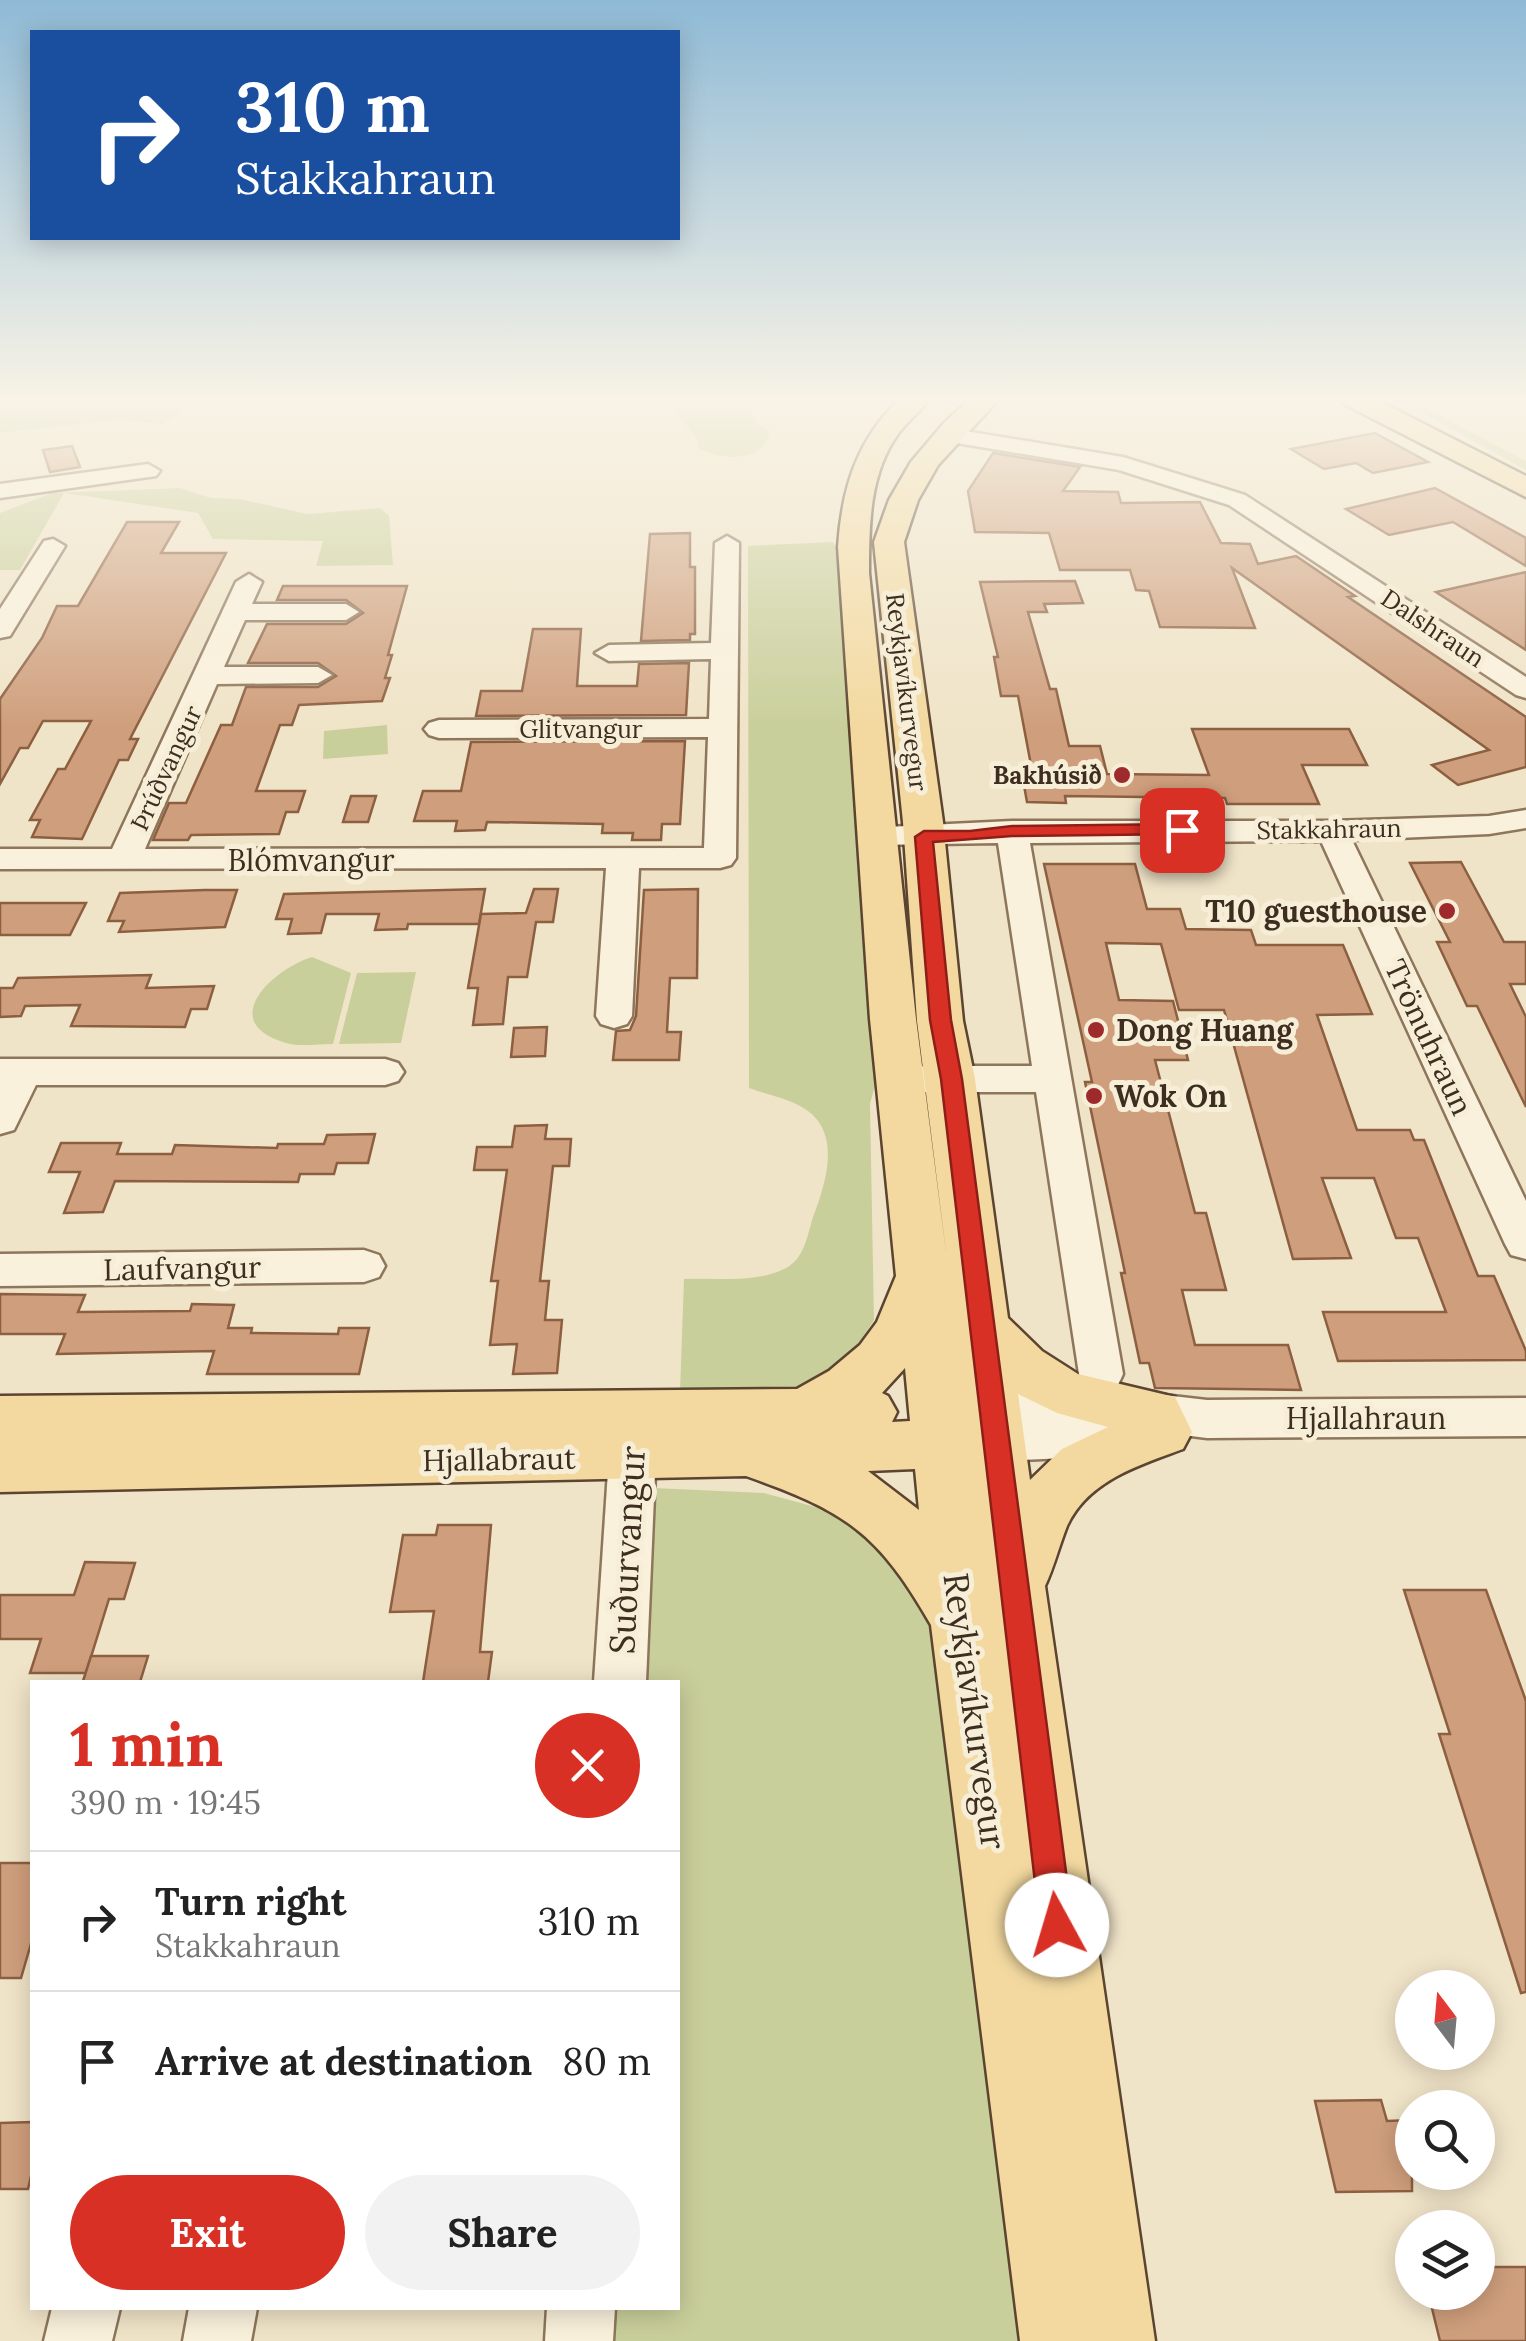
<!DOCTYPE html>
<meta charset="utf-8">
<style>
:root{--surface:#fff;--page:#f2f2f2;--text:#222;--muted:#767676;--line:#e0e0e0;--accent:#d93025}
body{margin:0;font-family:Lora,serif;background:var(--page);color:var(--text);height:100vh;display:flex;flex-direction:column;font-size:38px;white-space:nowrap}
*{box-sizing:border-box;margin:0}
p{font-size:32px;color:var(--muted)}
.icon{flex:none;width:55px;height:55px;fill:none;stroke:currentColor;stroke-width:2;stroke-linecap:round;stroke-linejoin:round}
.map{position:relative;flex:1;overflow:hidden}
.panel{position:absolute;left:30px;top:1680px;width:650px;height:630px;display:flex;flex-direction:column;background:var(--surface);border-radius:0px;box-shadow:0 5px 25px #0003}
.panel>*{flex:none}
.hud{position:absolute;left:30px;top:30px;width:650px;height:210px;border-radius:0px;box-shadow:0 5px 25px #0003;background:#1a4fa0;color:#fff;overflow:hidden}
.needle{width:65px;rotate:344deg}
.controls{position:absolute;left:1395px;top:1970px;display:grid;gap:20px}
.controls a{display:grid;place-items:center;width:100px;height:100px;border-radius:50%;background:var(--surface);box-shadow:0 5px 25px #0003;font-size:50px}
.pin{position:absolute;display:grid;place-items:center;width:85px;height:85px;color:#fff;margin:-42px;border-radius:20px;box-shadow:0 5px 15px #0006}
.me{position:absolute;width:110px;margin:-55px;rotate:354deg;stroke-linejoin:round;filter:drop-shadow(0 0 8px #0008)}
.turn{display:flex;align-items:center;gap:35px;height:210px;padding:0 40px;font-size:45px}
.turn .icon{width:130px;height:130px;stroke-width:2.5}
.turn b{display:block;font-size:70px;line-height:85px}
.round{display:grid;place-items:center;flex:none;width:105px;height:105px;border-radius:52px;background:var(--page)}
.headline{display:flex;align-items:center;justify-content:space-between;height:170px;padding:0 40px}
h1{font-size:60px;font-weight:800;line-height:75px;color:var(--accent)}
.primary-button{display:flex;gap:20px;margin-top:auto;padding:20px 40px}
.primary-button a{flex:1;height:115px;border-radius:60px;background:var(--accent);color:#fff;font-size:40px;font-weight:800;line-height:115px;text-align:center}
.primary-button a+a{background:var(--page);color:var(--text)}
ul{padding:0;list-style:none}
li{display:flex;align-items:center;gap:30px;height:140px;padding:0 40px;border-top:2px solid var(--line)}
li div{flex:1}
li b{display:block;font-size:38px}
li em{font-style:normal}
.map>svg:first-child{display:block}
</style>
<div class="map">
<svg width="1526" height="2341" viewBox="0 0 1526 2341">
<rect width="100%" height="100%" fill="#f0e4c8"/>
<g fill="#c9cf9b">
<polygon points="0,398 174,398 183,412 161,424 120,420 0,433"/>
<path d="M678 398H772L750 409 757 423 770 431C762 465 723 459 699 449L697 439 674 410Z"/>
<polygon points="1395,398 1406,398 1526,461 1526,470"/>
<polygon points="180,488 211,498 240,499 308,514 380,508 389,516 393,565 316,566 323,541 213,539 198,513 64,493 20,570 0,570 0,513 52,493"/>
<path d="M833 542 843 561 878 1074 870 1104 874 1320 844 1366 805 1387 680 1391 684 1279C715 1278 756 1283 784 1269 804 1260 807 1237 813 1217 826 1182 844 1129 800 1106 785 1098 765 1094 749 1088L748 546Z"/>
<polygon points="387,725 388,754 323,759 324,731"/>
<path d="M312 957 351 973 333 1044C318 1044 301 1047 286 1043 216 1023 271 970 312 957Z"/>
<polygon points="416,972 401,1043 339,1044 357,973"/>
<polygon points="654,1488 764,1493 852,1517 920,1595 956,1679 1044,2341 605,2341 607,2308 678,2308 678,1682 643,1682"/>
</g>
<g fill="#cf9f7d" stroke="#8d5f41" stroke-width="2.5">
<polygon points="1375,433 1428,462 1373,473 1356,463 1324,469 1291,449"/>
<polygon points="72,446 80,467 50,472 43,450"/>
<polygon points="993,453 1080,467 1063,491 1118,492 1121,503 1200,502 1221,543 1250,544 1258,564 1296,556 1355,596 1348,597 1526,717 1526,767 1458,785 1432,765 1489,750 1232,568 1255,628 1160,627 1149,591 1136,590 1130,570 1060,570 1049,533 975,532 968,491"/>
<polygon points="1435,488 1526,538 1526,566 1453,522 1389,535 1346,509"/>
<polygon points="127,522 179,522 161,553 226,553 130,739 138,739 128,760 119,760 82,839 32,837 40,820 30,820 58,769 65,769 91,721 43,721 28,748 20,748 0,784 0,699 42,638 57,606 78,606"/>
<polygon points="690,533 690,567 695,567 695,634 690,634 690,640 641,641 650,534"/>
<polygon points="1526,572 1526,650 1436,592"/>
<polygon points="1075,581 1083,603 1044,604 1047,612 1028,612 1050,689 1056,689 1069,746 1100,746 1107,774 1209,775 1192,729 1349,729 1367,765 1302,765 1319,804 1227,804 1225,798 1065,796 1066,803 1027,802 1023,780 1034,781 1018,696 1001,696 994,657 998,657 980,582"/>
<polygon points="283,586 407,586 388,655 392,655 385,678 390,678 382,701 299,705 292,725 280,725 256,791 305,791 298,812 286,812 279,834 191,835 188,840 153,840 169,803 186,803 221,725 232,725 246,687 318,687 336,676 318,663 248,663 267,624 346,624 363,613 346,600 277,600"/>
<polygon points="533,629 581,629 577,686 637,686 639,664 689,663 686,715 476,716 481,691 522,691"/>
<polygon points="685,741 680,824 662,824 661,840 632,840 633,833 602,833 603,824 487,822 485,830 455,831 457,821 414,821 423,791 461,791 471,742"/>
<polygon points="351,796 376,796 368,822 343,822"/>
<polygon points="1461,862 1504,942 1526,942 1526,984 1510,984 1526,1017 1526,1107 1477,1006 1467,1006 1437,942 1450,942 1410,863"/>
<polygon points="1044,864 1135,864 1147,909 1180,909 1186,929 1251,930 1256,945 1343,945 1372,1014 1317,1015 1357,1130 1410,1130 1414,1140 1424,1140 1478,1276 1494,1276 1526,1351 1526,1360 1338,1361 1323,1312 1446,1312 1418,1238 1396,1238 1374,1178 1322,1178 1351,1258 1293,1259 1224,1010 1179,1010 1161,944 1106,943 1119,1000 1173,1001 1188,1060 1155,1060 1195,1213 1206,1213 1226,1290 1182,1290 1195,1345 1288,1345 1301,1390 1155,1388 1149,1363 1140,1363 1121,1273 1125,1273 1085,1082 1092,1082"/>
<polygon points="485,889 479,924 408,924 407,929 375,930 379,914 326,914 321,933 288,934 292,919 276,919 284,894"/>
<polygon points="534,889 558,889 553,922 536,922 527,977 508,977 503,1024 473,1025 478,988 468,988 481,914 526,913"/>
<polygon points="698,889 697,978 670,978 667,1032 681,1032 679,1060 613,1060 616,1031 630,1030 636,1016 644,890"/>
<polygon points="205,890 237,890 225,927 119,932 124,921 108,921 120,893"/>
<polygon points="0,903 86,903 70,935 0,935"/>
<polygon points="151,975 146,988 214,986 207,1009 191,1009 185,1027 71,1026 80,1005 25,1006 21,1016 0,1017 0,988 13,988 18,978"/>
<polygon points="547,1027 545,1056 511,1057 514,1028"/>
<polygon points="547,1125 545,1139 571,1139 569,1166 553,1166 540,1281 549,1281 545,1320 562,1320 557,1373 513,1374 517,1344 490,1345 498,1281 491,1281 507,1170 474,1170 477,1147 512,1147 515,1126"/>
<polygon points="375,1134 368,1163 337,1163 334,1174 300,1174 298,1182 115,1181 103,1212 64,1213 80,1172 49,1172 61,1143 121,1143 117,1154 172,1154 175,1145 277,1148 278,1144 324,1144 327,1135"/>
<polygon points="0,1294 85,1295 78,1312 190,1311 192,1304 234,1305 228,1328 252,1328 251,1333 338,1334 339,1328 369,1328 359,1374 207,1374 214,1351 57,1354 65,1334 0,1334"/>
<polygon points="438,1525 491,1525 480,1652 492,1652 488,1682 423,1682 434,1611 390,1612 403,1535 436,1535"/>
<polygon points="85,1562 135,1563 124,1599 109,1599 86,1673 30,1673 41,1639 0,1639 0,1595 74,1595"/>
<polygon points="1404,1590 1486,1590 1526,1701 1526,1992 1521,1993 1439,1734 1450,1734"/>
<polygon points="91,1656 148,1656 140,1682 83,1681"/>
<polygon points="0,1863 32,1863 32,1940 21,1978 0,1978"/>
<polygon points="1381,2100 1387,2121 1412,2120 1412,2191 1336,2192 1315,2101"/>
<polygon points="32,2122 32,2172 28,2189 0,2189 0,2123"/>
<polygon points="1478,2267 1526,2267 1526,2341 1440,2341 1428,2292 1478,2292"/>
</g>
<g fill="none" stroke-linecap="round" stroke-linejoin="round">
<defs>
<g id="minor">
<polygon points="947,428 1123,457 1245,495 1526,677 1526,698 1516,695 1229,505 1119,470 939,440 936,435 939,430"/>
<polygon points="148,464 160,471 156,476 0,498 0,484"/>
<polygon points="727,536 739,543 736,858 731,865 720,868 639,868 632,1016 627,1024 614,1028 601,1024 596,1016 606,868 0,869 0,849 112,849 236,582 249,574 262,582 252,604 346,604 359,612 346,620 245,620 224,667 318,667 332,675 318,683 217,684 145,849 704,848 708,737 439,738 429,735 424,729 429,723 439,720 709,719 711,659 609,661 595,653 609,645 711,643 715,543"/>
<polygon points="53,539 65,546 10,636 0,638 0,609 44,541"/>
<polygon points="1526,810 1526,828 1489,834 1352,840 1526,1201 1526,1259 1511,1255 1505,1244 1321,841 1030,843 1123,1374 1117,1387 1101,1392 1085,1387 1079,1374 1036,1092 924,1092 911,1088 905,1079 911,1070 924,1066 1032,1066 998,843 876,845 865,842 860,835 865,828 1012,821 1332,821 1489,816"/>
<polygon points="0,1059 385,1059 398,1063 404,1072 398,1081 385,1085 36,1085 14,1130 0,1134"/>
<polygon points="364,1250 379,1255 385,1266 379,1277 364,1282 0,1286 0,1254"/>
<polygon points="993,1390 1155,1394 1207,1400 1526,1398 1526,1436 1207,1438 1151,1431 1153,1436 1146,1449 1130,1455 997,1461 981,1456 974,1442 981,1428 988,1426 977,1422 970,1409 977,1396"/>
<polygon points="634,1407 650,1413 657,1426 646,1682 594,1682 611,1426 618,1413"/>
<polygon points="52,2308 120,2308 112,2341 44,2341"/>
<polygon points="189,2308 257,2308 251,2341 183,2341"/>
<polygon points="547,2308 615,2308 613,2341 545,2341"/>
</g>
<g id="major">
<path d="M901 398H930C921 411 908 420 898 434 869 474 869 526 869 573L916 1019 947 1260 917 1021 903 822 874 542 889 500 911 462 944 423 971 398H1000L938 465 918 500 904 542 943 822 963 1021 975 1079 1008 1318 1042 1351 1078 1374 1175 1397 1192 1432 1183 1449C1140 1465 1088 1480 1067 1526 1059 1546 1054 1567 1045 1586L1155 2341H1020L931 1625C878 1532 845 1511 746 1476L0 1492V1396L797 1389 829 1371 860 1345 877 1322 896 1276 870 1019 838 547C842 488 857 439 901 398ZM905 1368 910 1421 892 1422 897 1412 888 1396 882 1393ZM1018 1394 1057 1413 1108 1427 1062 1449 1030 1480ZM915 1469 919 1510 868 1471Z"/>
<polygon points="1340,398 1373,398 1526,476 1526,497 1344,404"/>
</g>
</defs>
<use href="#minor" stroke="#8d765c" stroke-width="5"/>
<use href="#major" stroke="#5b4430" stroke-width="5"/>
<use href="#minor" fill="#faf1dc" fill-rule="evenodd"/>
<use href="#major" fill="#f3d9a0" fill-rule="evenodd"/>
</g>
<linearGradient id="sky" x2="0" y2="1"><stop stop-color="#8fbad6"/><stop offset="0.55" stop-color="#f8f3e6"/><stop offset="1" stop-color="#f8f3e6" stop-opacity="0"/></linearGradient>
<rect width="1526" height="726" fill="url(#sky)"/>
<polygon fill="#d93025" stroke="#8d1f18" stroke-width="2.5" points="1182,824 1188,826 1188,834 1012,836 933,842 951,1020 962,1079 1073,1925 1068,1937 1057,1942 1045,1937 1040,1925 941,1079 930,1020 915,837 924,831 970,831 1012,826"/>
<g fill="#9e2a2b" stroke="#f7eed8" stroke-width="4">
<circle cx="1122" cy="775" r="10"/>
<circle cx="1447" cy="911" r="10"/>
<circle cx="1096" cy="1030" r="10"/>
<circle cx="1094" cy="1096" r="10"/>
</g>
<g text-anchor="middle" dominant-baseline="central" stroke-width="10" stroke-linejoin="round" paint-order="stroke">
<g font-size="25" fill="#3d2e20" stroke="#f7eed8">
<text transform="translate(1433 628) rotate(34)">Dalshraun</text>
<text transform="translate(907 692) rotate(83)">Reykjavíkurvegur</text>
<text x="581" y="729">Glitvangur</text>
<text transform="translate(166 768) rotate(-65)">Þrúðvangur</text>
<text transform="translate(1329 829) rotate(-1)">Stakkahraun</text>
</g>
<g font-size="25" font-weight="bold" fill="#3d2e20" stroke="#f7eed8" text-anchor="end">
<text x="1102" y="775">Bakhúsið</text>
</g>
<g font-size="30" fill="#3d2e20" stroke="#f7eed8">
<text x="311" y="860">Blómvangur</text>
<text transform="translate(1429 1037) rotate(65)">Trönuhraun</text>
<text transform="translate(182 1268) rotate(-1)">Laufvangur</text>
<text x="1366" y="1418">Hjallahraun</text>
<text transform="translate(499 1459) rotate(-1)">Hjallabraut</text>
</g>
<g font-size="30" font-weight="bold" fill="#3d2e20" stroke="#f7eed8" text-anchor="start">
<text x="1427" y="911" text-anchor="end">T10 guesthouse</text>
<text x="1116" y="1030">Dong Huang</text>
<text x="1114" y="1096">Wok On</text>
</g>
<g font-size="35" fill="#3d2e20" stroke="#f7eed8">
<text transform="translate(627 1550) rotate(-87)">Suðurvangur</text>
<text transform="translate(975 1711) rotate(82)">Reykjavíkurvegur</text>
</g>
</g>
</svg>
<div class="controls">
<a><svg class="needle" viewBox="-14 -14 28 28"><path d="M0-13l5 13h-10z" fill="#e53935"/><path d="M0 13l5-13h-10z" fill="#767676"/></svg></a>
<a><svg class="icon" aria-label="search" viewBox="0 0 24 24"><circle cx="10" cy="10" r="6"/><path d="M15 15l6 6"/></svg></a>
<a><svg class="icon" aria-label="layers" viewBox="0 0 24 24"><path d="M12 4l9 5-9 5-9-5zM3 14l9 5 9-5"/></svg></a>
</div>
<div class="pin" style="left:1182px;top:830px;background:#d93025"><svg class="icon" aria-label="arrive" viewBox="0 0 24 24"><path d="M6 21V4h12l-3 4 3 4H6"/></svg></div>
<svg class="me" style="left:1057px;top:1925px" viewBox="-20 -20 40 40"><circle r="19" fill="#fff"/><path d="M0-13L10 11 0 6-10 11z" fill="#d93025"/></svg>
<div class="hud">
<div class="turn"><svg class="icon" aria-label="right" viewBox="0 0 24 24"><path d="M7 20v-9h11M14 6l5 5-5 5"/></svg><div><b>310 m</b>Stakkahraun</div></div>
</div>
<section class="panel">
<div class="headline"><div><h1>1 min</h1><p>390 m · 19:45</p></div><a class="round" style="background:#d93025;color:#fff"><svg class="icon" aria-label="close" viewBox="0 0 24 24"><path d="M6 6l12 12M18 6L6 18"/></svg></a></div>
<ul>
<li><svg class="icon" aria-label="right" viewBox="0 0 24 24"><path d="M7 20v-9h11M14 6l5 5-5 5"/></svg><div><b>Turn right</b><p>Stakkahraun</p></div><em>310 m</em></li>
<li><svg class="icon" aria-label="arrive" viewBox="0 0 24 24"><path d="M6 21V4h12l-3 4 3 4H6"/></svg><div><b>Arrive at destination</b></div><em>80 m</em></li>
</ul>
<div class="primary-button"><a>Exit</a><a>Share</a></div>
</section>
</div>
